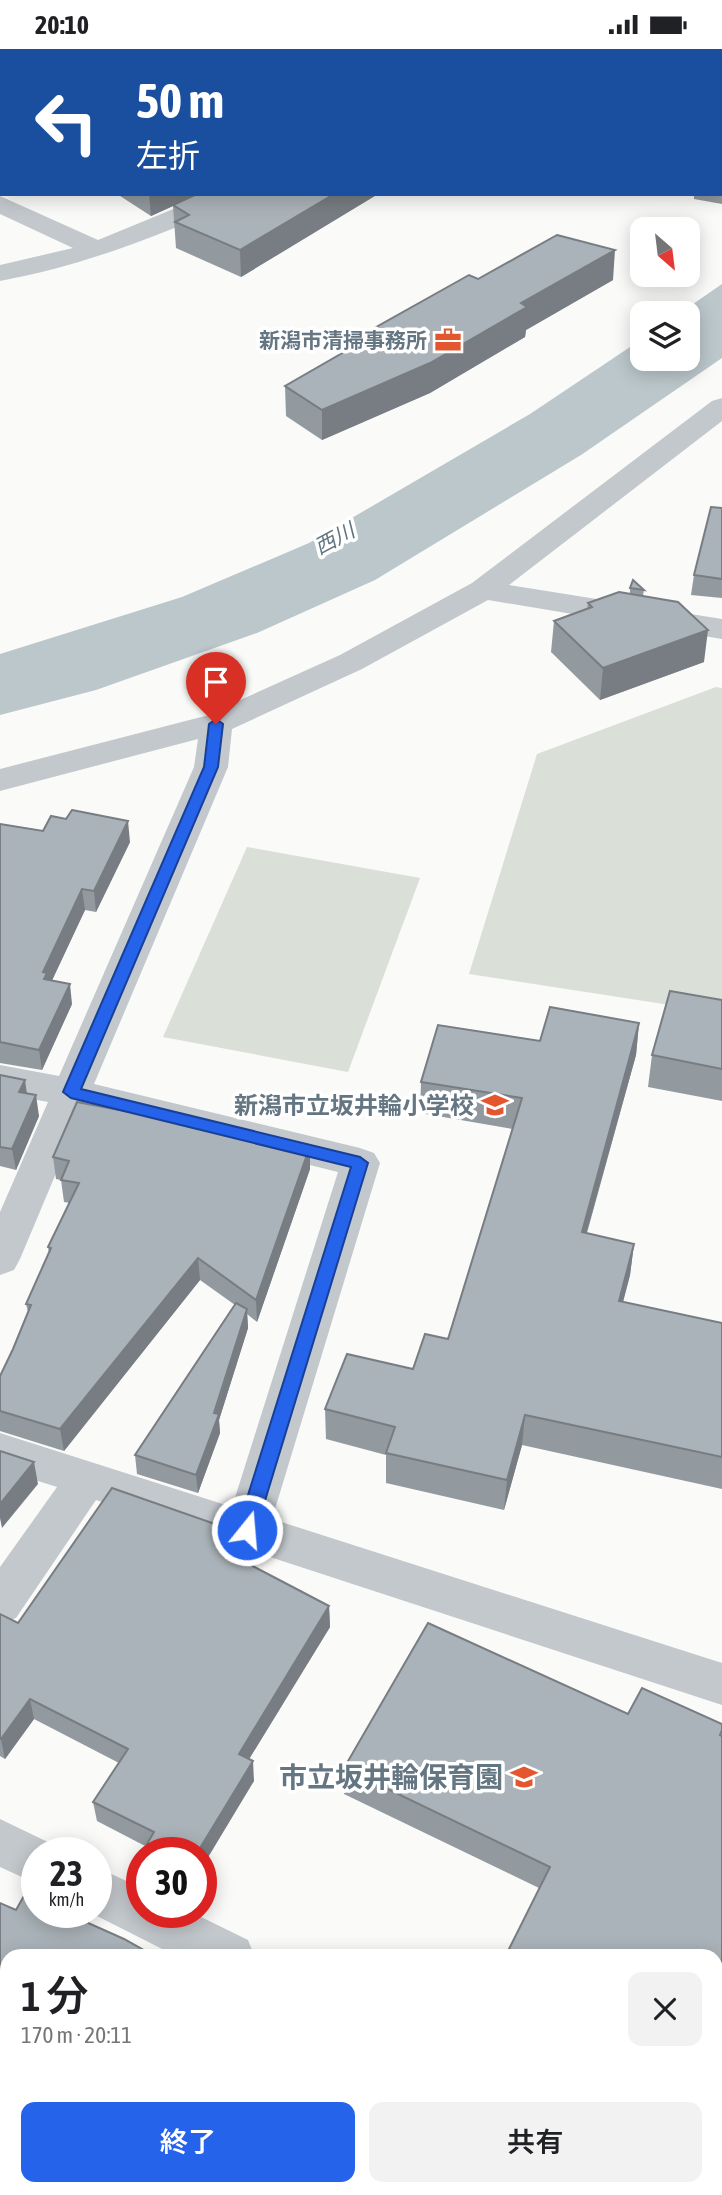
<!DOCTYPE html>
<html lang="ja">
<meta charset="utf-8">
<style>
:root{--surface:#fff;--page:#f2f2f2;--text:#202124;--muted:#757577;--accent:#2563eb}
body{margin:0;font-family:"Asap Condensed","Noto Sans JP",sans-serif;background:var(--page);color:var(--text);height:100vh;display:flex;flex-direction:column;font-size:26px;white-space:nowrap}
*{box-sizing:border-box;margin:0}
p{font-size:23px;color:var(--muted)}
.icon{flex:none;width:38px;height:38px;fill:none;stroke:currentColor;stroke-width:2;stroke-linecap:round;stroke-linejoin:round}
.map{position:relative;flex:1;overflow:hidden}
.sheet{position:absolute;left:0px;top:1900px;width:723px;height:247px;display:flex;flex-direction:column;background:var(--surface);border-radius:21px 21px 0 0;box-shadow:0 4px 18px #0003}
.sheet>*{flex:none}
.hud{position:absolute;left:0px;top:0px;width:723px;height:147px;box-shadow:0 4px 18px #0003;background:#1a4fa0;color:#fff;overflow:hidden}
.needle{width:46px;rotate:152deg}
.controls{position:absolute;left:630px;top:168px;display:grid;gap:14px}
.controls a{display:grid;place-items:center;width:70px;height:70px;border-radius:14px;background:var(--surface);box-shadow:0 4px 18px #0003;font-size:35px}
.speed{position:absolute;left:21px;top:1788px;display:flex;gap:14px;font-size:35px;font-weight:700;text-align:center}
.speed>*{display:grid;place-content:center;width:91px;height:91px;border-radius:50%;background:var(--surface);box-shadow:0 4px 18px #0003;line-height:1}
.speed small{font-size:18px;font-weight:400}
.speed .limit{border:10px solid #d22;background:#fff;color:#111}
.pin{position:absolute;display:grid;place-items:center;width:60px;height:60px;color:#fff;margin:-72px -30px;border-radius:50% 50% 50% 0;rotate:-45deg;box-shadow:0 0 7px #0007}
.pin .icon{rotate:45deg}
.me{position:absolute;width:77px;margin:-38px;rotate:17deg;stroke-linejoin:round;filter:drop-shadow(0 0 5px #0008)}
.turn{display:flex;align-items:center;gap:24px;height:147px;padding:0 21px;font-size:32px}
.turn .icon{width:91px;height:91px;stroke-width:2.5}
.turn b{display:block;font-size:49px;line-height:60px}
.round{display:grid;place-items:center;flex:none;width:74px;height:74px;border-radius:14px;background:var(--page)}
.head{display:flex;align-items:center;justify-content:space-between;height:119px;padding:0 21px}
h1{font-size:42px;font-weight:600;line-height:52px}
.button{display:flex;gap:14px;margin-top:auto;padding:14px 21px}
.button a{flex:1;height:80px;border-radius:14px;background:var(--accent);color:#fff;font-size:28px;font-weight:600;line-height:80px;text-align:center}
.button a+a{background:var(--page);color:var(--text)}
.status{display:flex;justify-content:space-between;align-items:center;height:49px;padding:0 35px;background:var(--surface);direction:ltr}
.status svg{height:19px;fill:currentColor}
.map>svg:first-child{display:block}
</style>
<div class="status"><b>20:10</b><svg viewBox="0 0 49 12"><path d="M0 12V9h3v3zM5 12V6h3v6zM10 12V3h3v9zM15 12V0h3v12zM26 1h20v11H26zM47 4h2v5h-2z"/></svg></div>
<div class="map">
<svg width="722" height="2146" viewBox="0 0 722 2146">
<rect width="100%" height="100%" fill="#fafaf8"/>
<g fill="#dadfd7">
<polygon points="716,638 722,639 722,964 469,925 537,705"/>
<polygon points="247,798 420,829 348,1023 163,988"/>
</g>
<polygon fill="#bbc7cb" points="722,235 722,309 581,406 375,531 257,584 96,641 0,666 0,605 182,548 309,494 530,365 642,290 642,310 688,310 688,264 680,264"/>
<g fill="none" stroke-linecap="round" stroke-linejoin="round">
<g fill="#c3c8cc" fill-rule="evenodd">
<polygon points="404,0 428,0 403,2"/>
<path d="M210 145H245L241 150C163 186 85 216 0 232V216L73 199 0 165V147L98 191Z"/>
<polygon points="722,349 722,372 509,536 722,570 722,590 488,551 362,620 232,680 228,718 94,1035 360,1099 374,1104 380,1114 272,1470 722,1614 722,1656 96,1451 16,1569 0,1575 0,1518 57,1438 0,1420 0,1384 232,1458 338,1123 83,1060 20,1210 14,1221 0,1226 0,1163 48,1053 0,1044 0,1016 59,1027 194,718 198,690 0,742 0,720 205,667 340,606 472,534 712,352"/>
<polygon points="0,1770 54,1796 58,1804 37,1804 37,1835 0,1818"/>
<polygon points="96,1818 142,1839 142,1864 193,1864 248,1891 255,1908 178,1908 91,1864 96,1864"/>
<polygon points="716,2120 722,2123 722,2146 676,2146 674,2140 716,2140"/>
<polygon points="168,2140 221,2140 219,2146 165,2146"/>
<polygon points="486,2140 539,2140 538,2146 484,2146"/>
</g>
</g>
<g fill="#929a9f">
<polygon points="0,0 2,2 2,119 0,118"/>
<polygon points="722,81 722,155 694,150 694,145 721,145 721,83"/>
<polygon points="117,145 378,145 241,228 176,199 173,157 151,167"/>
<polygon points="478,230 613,231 526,281 525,288 430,344 322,391 286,367 285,337 371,288 371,281"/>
<polygon points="722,459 722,549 691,546 694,526"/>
<polygon points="630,539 644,541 643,547 704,613 600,651 551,603 554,572 587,560 588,554 630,545"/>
<polygon points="0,775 43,782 130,793 96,863 85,861 52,931 72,955 42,1021 0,1014"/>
<polygon points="722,951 722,1052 648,1038 652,1006"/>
<polygon points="639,974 636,1006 587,1184 634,1195 630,1226 623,1253 722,1274 722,1440 522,1396 504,1461 386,1434 386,1406 326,1390 325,1360 413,1320 448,1290 513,1080 420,1064 421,1033 540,992"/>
<polygon points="0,1026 27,1044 39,1067 16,1121 0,1117"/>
<polygon points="53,1108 310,1120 257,1273 247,1265 248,1279 219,1371 220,1384 198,1444 137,1425 135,1406 235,1256 200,1231 64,1402 0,1382 0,1327 13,1300 28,1263 26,1255 49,1204 48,1198 70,1154 64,1153 61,1131 56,1130"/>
<polygon points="237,1503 234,1507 329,1557 330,1578 249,1710 254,1732 201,1804 148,1804 147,1798 97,1772 93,1753 119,1714 34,1670 5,1710 0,1707 0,1565 18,1574"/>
<polygon points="628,1665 722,1675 722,2021 716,2018 716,1908 539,1839 344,1745 344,1719"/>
</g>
<g fill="#777d82">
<polygon points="149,145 202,145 173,156 173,157 151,167"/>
<polygon points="334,145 378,145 241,228 240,201"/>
<polygon points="615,201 613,231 526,281 525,288 430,344 322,391 322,361 521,254"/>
<polygon points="708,581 704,613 600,651 603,619"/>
<polygon points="128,772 130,793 96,863 94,842"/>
<polygon points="82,840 85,861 49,938 47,951 43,923"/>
<polygon points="70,935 72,955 42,1021 39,1001"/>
<polygon points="639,974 636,1006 578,1214 582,1183"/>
<polygon points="25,1031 28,1052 19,1043"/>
<polygon points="36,1046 39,1067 16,1121 12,1100"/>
<polygon points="310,1097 310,1120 257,1273 256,1251"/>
<polygon points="634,1195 630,1226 615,1283 619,1252"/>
<polygon points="198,1209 200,1231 64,1402 60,1380"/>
<polygon points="247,1260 248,1279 219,1371 220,1384 198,1444 196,1426"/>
<polygon points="525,1366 522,1396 504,1461 507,1431"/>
<polygon points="34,1413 38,1435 2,1479 0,1469 0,1455"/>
<polygon points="235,1482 237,1503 224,1522 222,1501"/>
<polygon points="329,1557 330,1578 240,1725 239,1705"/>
<polygon points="30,1650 34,1670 5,1710 1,1690"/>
<polygon points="253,1712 254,1732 201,1820 201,1804 197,1804"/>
<polygon points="90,2140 104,2140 100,2146 86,2146"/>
<polygon points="467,2140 474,2140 472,2146 464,2146"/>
</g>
<g fill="#aab3b9" stroke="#777d82" stroke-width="2">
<polygon points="0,0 108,0 111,2 2,2 2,95 0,94"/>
<polygon points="126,0 207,0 211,2 122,2"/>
<polygon points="250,0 307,0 311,2 247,2"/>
<polygon points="722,81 722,132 721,131 721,83"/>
<polygon points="197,145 334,145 240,201 175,173 189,166 173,156"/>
<polygon points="557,186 615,201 521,254 527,258 430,314 322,361 285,337 377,284 371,281 469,226 478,230"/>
<polygon points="711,458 722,459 722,530 694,526"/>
<polygon points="633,531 644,541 630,539"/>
<polygon points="619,543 678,553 708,581 603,619 554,572 592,558 588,554"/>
<polygon points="72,761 128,772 94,842 82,840 43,923 47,924 44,930 70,935 39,1001 0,993 0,775 43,782 51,767 66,770"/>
<polygon points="670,942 722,951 722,1020 652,1006"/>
<polygon points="550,958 639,974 582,1183 634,1195 619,1252 722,1274 722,1408 525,1366 507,1431 386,1404 395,1378 325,1360 347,1305 413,1320 425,1285 448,1290 522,1049 421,1033 438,976 540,992"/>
<polygon points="0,1026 25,1031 19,1043 36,1046 12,1100 0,1098"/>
<polygon points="77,1053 310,1097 256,1251 198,1209 60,1380 0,1362 0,1327 13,1300 31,1256 26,1255 51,1199 48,1198 79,1134 61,1131 69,1112 53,1108"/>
<polygon points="236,1254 247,1260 214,1364 219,1365 196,1426 135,1406"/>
<polygon points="0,1402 34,1413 0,1455"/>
<polygon points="112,1439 235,1482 222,1501 329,1557 239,1705 253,1712 197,1804 166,1804 147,1795 154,1783 93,1753 128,1700 30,1650 1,1690 0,1690 0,1565 18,1574"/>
<polygon points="428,1574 628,1665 642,1639 722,1675 722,1681 720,1686 722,1687 722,1994 716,1991 716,1908 505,1908 550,1818 344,1719"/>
<polygon points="25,1845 37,1850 37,1864 66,1864 124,1890 156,1908 7,1908 7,2140 90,2140 86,2146 0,2146 0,1854 16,1861"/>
<polygon points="215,2140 467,2140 464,2146 212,2146"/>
</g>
<polygon fill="#2563eb" stroke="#184099" stroke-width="2" points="216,670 223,675 218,718 81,1040 360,1108 368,1114 256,1481 247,1489 237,1481 351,1118 71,1049 63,1043 204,718 209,675"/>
<defs>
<symbol id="office-bare" viewBox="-9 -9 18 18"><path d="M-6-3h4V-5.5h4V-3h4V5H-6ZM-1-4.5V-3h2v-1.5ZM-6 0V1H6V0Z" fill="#e4572e" stroke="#fff" stroke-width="2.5" paint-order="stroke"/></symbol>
<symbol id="school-bare" viewBox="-9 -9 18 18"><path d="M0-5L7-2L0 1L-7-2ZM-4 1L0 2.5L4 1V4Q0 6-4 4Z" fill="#e4572e" stroke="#fff" stroke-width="2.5" paint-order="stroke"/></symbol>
</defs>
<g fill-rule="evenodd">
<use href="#office-bare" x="429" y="272" width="38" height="38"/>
<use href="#school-bare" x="476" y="1037" width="38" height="38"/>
<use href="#school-bare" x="505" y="1709" width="38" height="38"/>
</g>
<g text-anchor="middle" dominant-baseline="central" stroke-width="7" stroke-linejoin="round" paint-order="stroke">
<g font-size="21" font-weight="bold" fill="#657683" stroke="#fff" text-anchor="end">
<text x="427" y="291">新潟市清掃事務所</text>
</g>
<g font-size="21" font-style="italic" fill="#60757c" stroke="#fff">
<text transform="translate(334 489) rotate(-28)">西川</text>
</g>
<g font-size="24" font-weight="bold" fill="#657683" stroke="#fff" text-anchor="end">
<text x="474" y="1056">新潟市立坂井輪小学校</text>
</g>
<g font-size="28" font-weight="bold" fill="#657683" stroke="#fff" text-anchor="end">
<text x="503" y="1728">市立坂井輪保育園</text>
</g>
</g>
</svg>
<div class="controls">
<a><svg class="needle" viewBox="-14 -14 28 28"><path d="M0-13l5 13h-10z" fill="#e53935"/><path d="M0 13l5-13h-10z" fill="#757577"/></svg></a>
<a><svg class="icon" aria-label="layers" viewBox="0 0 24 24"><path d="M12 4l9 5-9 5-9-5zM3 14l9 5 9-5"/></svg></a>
</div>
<div class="speed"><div>23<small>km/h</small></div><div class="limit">30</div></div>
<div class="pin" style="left:216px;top:675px;background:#d93025"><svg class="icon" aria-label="arrive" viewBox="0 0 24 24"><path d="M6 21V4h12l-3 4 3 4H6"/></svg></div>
<svg class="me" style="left:247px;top:1481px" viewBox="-20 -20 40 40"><circle r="17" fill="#2563eb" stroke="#fff" stroke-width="3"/><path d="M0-11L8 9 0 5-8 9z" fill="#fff"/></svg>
<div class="hud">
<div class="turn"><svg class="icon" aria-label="left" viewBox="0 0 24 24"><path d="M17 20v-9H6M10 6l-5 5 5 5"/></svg><div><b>50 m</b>左折</div></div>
</div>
<section class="sheet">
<div class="head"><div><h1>1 分</h1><p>170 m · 20:11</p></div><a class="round"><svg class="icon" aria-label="close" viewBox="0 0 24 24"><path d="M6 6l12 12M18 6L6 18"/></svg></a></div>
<div class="button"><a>終了</a><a>共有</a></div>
</section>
</div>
